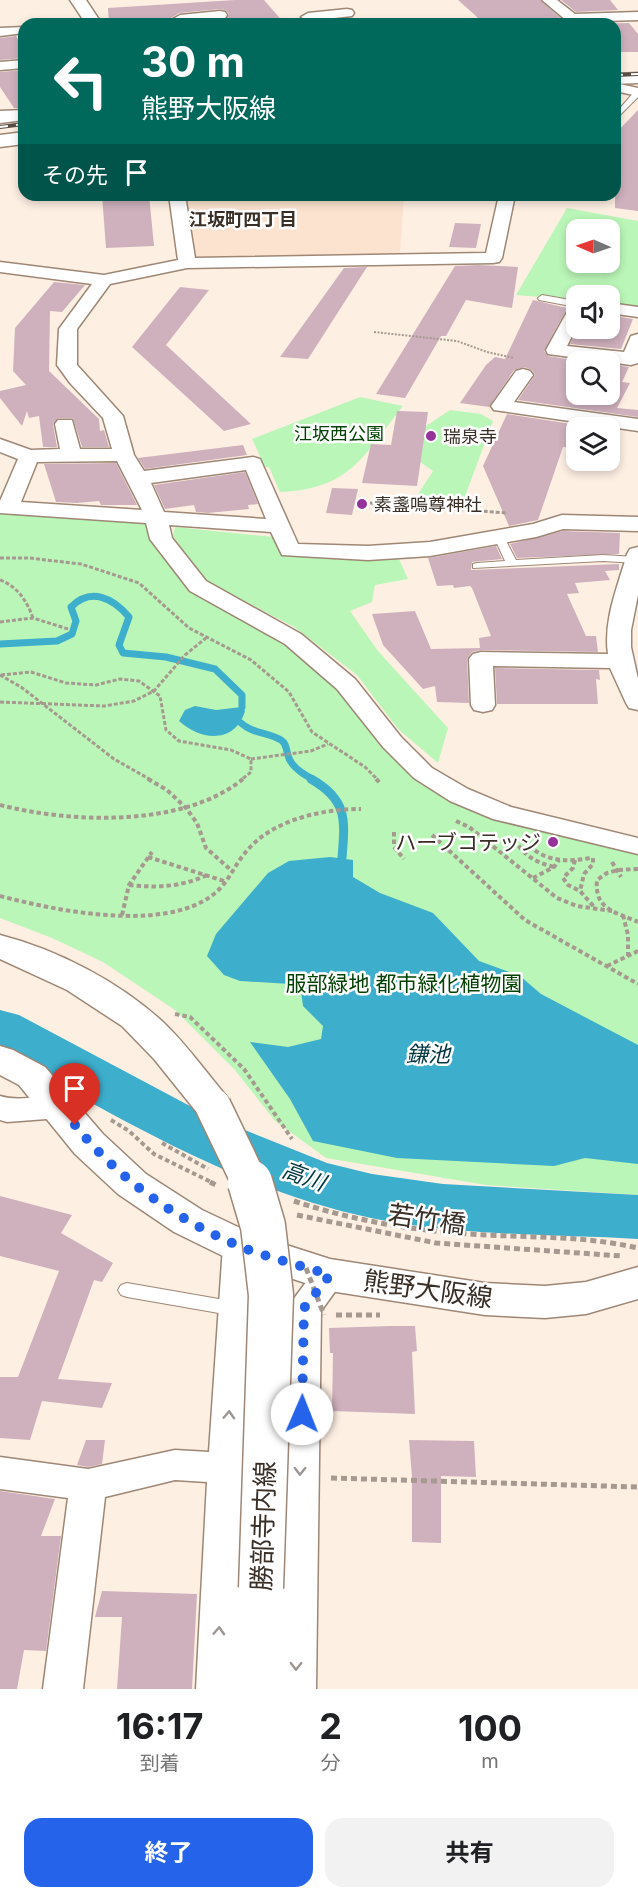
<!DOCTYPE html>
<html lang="ja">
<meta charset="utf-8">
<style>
:root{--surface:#fff;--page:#f2f2f2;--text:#202124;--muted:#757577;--accent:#2563eb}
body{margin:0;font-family:Inter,"Noto Sans JP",sans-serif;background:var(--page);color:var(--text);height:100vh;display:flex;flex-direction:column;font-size:22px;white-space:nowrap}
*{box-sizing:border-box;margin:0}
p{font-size:20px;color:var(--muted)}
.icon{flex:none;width:33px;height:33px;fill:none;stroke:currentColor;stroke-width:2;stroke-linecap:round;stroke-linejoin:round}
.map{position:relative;height:1689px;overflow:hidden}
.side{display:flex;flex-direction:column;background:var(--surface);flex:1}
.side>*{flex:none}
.banner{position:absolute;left:18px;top:18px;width:603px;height:183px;border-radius:18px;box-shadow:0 3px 9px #0003;background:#00695c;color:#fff;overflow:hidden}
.needle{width:39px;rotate:272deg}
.controls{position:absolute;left:566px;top:219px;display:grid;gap:12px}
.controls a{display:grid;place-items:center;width:54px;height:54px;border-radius:12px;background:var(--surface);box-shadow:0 3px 9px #0003;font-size:30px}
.pin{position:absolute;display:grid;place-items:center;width:51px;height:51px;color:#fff;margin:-62px -26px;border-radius:50% 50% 50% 0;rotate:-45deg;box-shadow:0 0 6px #0007}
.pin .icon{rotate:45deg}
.me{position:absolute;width:66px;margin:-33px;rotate:1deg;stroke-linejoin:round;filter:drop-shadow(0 0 4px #0008)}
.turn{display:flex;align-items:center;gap:21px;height:126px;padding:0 24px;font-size:27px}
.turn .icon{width:78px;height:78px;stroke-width:2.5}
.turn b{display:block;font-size:42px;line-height:51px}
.then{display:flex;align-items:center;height:57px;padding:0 24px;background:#0003;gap:12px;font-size:22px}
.eta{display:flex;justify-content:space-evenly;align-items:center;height:102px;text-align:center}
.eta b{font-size:36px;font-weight:700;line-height:42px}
.button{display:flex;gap:12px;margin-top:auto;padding:12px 24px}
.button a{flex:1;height:69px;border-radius:18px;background:var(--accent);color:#fff;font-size:24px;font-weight:700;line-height:69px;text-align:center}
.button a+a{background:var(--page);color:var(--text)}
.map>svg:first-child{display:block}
</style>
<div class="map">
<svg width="638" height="1689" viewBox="0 0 638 1689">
<rect width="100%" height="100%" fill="#feefe3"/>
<polygon fill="#fce3cf" points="183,195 404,195 400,254 201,260 192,257"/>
<g fill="#baf6b7" fill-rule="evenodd">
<path d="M567 208 638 221V308L609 304V296H576V300L516 295ZM576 230H609V262H576Z"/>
<path d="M360 397 403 406C363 456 351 489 280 492L269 467H265L252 439Z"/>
<polygon points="450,410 481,414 493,421 464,499 436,499 418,494 433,471 410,455 405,440"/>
<polygon points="0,513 147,522 153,542 282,639 339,691 378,743 412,776 448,799 496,820 638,855 638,1195 486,1185 326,1158 275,1121 235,1070 175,1010 103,962 52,938 0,918"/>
<polygon points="175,527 274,537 283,555 398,557 408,579 375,585 372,602 350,611 378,651 448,728 438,763 398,729 357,675 294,627 204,580 173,536"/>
</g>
<g fill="#3daecc">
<path d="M195 706 216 710 242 707 245 711C235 744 201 741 179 721L185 710Z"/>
<polygon points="330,857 353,860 353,877 380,893 433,913 479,961 520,976 541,994 638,1045 638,1164 585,1158 554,1166 397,1158 313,1141 290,1099 250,1042 288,1047 321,1039 323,1026 303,1006 301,991 290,984 240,981 224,975 207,956 216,934 268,873 289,861"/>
</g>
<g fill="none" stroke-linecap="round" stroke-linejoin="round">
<g stroke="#3daecc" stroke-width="7">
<path d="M0 644 57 641 72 634 76 621 71 607C91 587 113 598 129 617L119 645 123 653 166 657 215 669 242 695V707"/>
<path d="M241 723C253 734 268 732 281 740 288 744 286 756 291 762 296 770 305 775 314 780"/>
</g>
<path stroke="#3daecc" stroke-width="9" d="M311 779C348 800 345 820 342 858"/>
<path fill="#3daecc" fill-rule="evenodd" d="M0 1010 19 1015 205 1114 327 1163 372 1174 443 1184 638 1195V1239C551 1234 457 1236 371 1218 237 1190 118 1117 0 1052Z"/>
</g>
<g fill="#cfb1bd">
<polygon points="235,0 264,0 285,24 191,24 225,20 229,14 225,10 220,9 179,13 171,18 177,24 109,24 108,8"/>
<polygon points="458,0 540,0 566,23 571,24 485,24"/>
<polygon points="561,0 610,0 618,10 576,12"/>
<polygon points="629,23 638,34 638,52 615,52 615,24 580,24"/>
<polygon points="16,36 24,50 24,58 0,60 0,38"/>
<polygon points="24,70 24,108 14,108 0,87 0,72"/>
<polygon points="638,110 638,211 615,208 615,134"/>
<polygon points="102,195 149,195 154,246 106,248"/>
<polygon points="455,223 481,224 476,248 449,247"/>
<polygon points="479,265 518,267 512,308 466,300 446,336 441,336 405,398 376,394 455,266"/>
<polygon points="367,267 308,359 280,357 344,268"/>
<polygon points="54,282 85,285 62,312 50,311 49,371 99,419 100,431 104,430 109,447 82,447 73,418 58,418 53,424 57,447 43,447 39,416 29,418 27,411 22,426 0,398 0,391 26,385 13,371 15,328"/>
<polygon points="180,287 209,290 166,345 251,424 224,431 132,347"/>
<polygon points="533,300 567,308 544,351 548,356 587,362 576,362 576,394 609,394 609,364 629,367 622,382 630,383 617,408 638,410 638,417 518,400 535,375 532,370 524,367 514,370 489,407 460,403 486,365 495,357 505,359"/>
<polygon points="609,315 633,319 621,349 570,344 578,328 609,328"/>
<polygon points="397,411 428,412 417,486 362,483 371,444 391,445"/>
<polygon points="507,414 598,428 576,428 576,448 563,447 538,520 509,526 483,466"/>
<polygon points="243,445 247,455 145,469 138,458"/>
<polygon points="116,463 137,505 101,505 99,501 77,503 56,502 44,464"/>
<polygon points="245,472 258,504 248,505 249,509 208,513 196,512 194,505 165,509 154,485"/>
<polygon points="332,488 358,489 352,515 326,513"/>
<polygon points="563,531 620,533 619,554 517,558 510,544"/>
<polygon points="496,546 502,559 472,562 471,570 619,564 619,570 605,571 610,580 575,583 579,593 567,594 586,636 596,636 598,652 481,650 472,652 467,659 469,703 437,702 435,686 423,689 383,645 372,614 415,611 431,649 480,648 479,638 491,636 472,588 470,586 454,588 453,585 437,586 428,558"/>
<polygon points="495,668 599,670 600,680 596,679 598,704 497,704"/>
<polygon points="0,1196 72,1215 61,1233 113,1263 102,1282 94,1280 58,1379 112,1383 102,1408 42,1401 30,1440 0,1438 0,1377 18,1377 59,1271 0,1256"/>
<polygon points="391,1326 415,1326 417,1351 412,1352 415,1414 332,1411 333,1353 330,1353 329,1328"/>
<polygon points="86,1440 105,1440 102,1464 88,1467 77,1465"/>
<polygon points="409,1440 474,1441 476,1477 441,1476 441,1543 412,1542 412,1477"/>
<polygon points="0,1491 55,1499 41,1536 61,1536 46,1651 24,1650 17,1689 0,1689"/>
<polygon points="102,1591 197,1594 192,1689 117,1689 122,1617 95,1617"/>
</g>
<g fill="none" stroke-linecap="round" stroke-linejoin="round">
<defs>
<g id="lane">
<polygon points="635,91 638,91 638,97 615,120 615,114"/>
<polygon points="542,295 576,301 576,307 539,300 538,298"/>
<polygon points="499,534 504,537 516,560 603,555 636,557 638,557 638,563 603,561 473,568 473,564 477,563 505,561 494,537"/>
<polygon points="127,1283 236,1302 242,1304 245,1309 242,1314 236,1316 127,1297 121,1295 118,1290 121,1285"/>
</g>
<g id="street">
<polygon points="542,0 557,0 575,14 638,12 638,20 572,22 567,21"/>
<polygon points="347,9 352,10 354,13 352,16 308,21 301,17 308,13"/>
<polygon points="220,11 225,12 227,15 225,18 180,23 173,19 180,15"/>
<polygon points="24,27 24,33 0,36 0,28"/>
<polygon points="24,60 24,68 0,70 0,62"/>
<polygon points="615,83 638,88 638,96 615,91"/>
<path d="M169 195H185L195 258 486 253 499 195H515L502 258 499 262 493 263 187 268 110 284 77 329V365L123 416 134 455 144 471 253 457 260 459 298 544 368 546 430 542 533 524 562 515 638 517V531L563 529 536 537 430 556 368 560 282 555 271 532 169 525 172 538 206 581 301 634 355 679 401 737 432 768 468 789 511 807 638 838V854L493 819 450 801 414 778 383 747 337 689 285 644 190 591 150 539 146 523 0 513V501L18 459 0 452V439L31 450 60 449 55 424 58 420H72L80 449H112L103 418 70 383 57 365 59 329 92 284 0 272V262L104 275 178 260ZM117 461 142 510 21 502 37 462ZM246 470 266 519 164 512 151 483Z"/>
<polygon points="609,303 638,307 638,317 609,313"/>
<polygon points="576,307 576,328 567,346 624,352 631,336 638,334 638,363 631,365 548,354 546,350 567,312 570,308"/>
<polygon points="523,369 530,371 533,375 514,402 638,419 638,431 494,410 491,406 494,402 516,371"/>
<path d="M638 547V595L631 630V647L638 679V710L629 708 626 703 610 668 493 666 495 705 492 710 483 712 474 710 471 705 469 659 473 654 481 652 608 654C603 620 618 586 627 554L630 549Z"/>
<path d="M0 1096C23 1103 48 1092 71 1099L76 1107 71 1115 60 1118 7 1122 0 1120Z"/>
<polygon points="240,1233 252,1237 257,1246 245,1468 236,1689 196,1689 207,1482 175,1480 105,1497 83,1689 43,1689 68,1498 0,1489 0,1457 88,1469 175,1450 209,1452 223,1246 228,1237"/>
<polygon points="330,1262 342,1266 347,1275 321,1311 316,1689 276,1689 287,1308 318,1266"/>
</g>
<g id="secondary">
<polygon points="70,0 86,0 102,24 86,24"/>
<path d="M0 935C58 950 120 982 164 1023 187 1045 206 1072 227 1097L232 1106 227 1115 213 1119 199 1115 154 1059 122 1026 67 990 0 959Z"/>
<polygon points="0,1046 13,1050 45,1067 103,1134 146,1174 202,1210 255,1235 330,1259 485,1283 545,1286 586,1282 638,1267 638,1299 586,1314 545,1318 485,1315 330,1291 225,1257 174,1232 118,1194 75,1154 19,1085 0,1075"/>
<polygon points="261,1567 278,1573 285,1588 283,1689 233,1689 237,1588 244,1573"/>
</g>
<g id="highway">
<polygon points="638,73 638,83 615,84 615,74"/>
<polygon points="24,110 24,120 0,123 0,111"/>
<polygon points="24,132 24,144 0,147 0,135"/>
</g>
</defs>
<use href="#lane" stroke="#9e8775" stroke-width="2"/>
<use href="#street" stroke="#9e8775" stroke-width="3"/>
<use href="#secondary" stroke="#9e8775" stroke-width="3"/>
<use href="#highway" stroke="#9e8775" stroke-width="3"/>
<polyline stroke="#a6998f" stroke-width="2" stroke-dasharray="2 1.5" stroke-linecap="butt" points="374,332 457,341 487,352 514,358"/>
<g stroke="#a6998f" stroke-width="3" stroke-dasharray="4 2" stroke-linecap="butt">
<polyline points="370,503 507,513"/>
<polyline points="0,558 29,558 81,564 139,583 189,628 251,660 289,692 312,732 365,767 378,780"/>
<path d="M0 580C17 586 27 601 33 618"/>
<polyline points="0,622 33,618 68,629"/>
<polyline points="0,675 21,687 114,759 151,780"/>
<polyline points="1,675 31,672 66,683 96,685 120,679 139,681 160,696 166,730 179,741 231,750 251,759 251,772 241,780"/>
<polyline points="0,702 104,706 134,701 154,691 185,655 206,638"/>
<polyline points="251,759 311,751 328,744"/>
</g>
<g stroke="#a6998f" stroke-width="4" stroke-dasharray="4.5 3" stroke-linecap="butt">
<polyline points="148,779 167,790 186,808 197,823 206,848 231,870"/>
<polyline points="376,779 380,783"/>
<path d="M0 805C70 823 183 828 243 779"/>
<polyline points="456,821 469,827 557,898 577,906 612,911"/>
<polyline points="394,832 394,847 404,859"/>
<polyline points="432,835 525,920 638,984"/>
<path d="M515 839C522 855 537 863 554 867"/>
<path d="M524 840C541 861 565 863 590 858"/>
<polyline points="148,857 224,881"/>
<polyline points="593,858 593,864 584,874 580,891 596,909"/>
<polyline points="575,860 573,868 563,878 568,885 580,891"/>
<polyline points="612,862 621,877"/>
<path d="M638 869 618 870 607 873 597 880C594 910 616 912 638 922"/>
<polyline points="533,878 554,867 559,860"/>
<path d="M129 885C157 888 181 887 207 875"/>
<path d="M0 896C57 911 165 933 214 894 228 883 234 866 245 853 271 820 321 809 361 809"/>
<polyline points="122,915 129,885 152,852"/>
<polyline points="623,915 628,935 628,956"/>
<polyline points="607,966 638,951"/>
<polyline points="175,1014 190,1017 244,1069 292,1139"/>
<polyline points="111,1120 129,1131 154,1154 213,1183"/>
<polyline points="162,1143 208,1169"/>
</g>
<g stroke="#a6998f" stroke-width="5" stroke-dasharray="6 4" stroke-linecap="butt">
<polyline points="210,1182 216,1185"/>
<path d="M294 1201C351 1220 410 1230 469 1234 526 1238 582 1235 638 1248"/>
<polyline points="297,1215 436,1243 622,1256"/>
<polyline points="336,1315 380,1315"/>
<polyline points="331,1478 638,1487"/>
</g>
<use href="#lane" fill="#fff" fill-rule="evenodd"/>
<use href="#street" fill="#fff" fill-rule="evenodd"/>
<use href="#secondary" fill="#fff" fill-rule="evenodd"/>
<use href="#highway" fill="#fff" fill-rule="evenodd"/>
<defs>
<g id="rail">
<polyline points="615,75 638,74"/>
<polyline points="0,127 24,124"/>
</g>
</defs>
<use href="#rail" stroke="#5a4f46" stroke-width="4"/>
<use href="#rail" stroke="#fff" stroke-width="2" stroke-dasharray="8" stroke-linecap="butt"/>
<defs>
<polyline id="secondary-bridge-far1" points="213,1106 250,1183"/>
<polyline id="secondary-bridge" points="250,1182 263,1226 271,1295 261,1588"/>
</defs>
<use href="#secondary-bridge-far1" stroke="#9e8775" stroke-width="38" stroke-linecap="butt"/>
<use href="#secondary-bridge" stroke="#9e8775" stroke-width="47" stroke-linecap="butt"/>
<polyline stroke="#a6998f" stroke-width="5" stroke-dasharray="6 4" stroke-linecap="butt" points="306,1268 324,1315"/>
<use href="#secondary-bridge-far1" stroke="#fff" stroke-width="35"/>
<use href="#secondary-bridge" stroke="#fff" stroke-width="44"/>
</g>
<defs><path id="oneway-chevron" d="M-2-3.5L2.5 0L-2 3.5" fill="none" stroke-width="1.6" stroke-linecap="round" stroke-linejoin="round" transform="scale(1.5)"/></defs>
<g stroke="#9c9793">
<use href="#oneway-chevron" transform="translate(229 1415) rotate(-87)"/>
<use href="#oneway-chevron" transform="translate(300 1471) rotate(91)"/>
<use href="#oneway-chevron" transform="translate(219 1631) rotate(-87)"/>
<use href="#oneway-chevron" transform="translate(296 1666) rotate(91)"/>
</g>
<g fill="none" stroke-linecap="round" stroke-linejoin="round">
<path stroke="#2563eb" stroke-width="10" stroke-dasharray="0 18" d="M75 1125C118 1179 176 1219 239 1246 268 1258 300 1265 330 1275L304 1308 302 1414"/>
</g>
<g fill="#96339a" stroke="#fff" stroke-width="2">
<circle cx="431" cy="436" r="6"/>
<circle cx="362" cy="504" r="6"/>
<circle cx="553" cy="842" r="6"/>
</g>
<g text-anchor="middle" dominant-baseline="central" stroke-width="5" stroke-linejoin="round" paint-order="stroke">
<g font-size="18" font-weight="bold" fill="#392f27" stroke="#fff">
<text x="243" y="219">江坂町四丁目</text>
</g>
<g font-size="18" fill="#004203" stroke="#fff">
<text x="339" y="433">江坂西公園</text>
</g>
<g font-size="18" fill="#392f27" stroke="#fff" text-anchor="start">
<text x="443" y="436">瑞泉寺</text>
<text x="374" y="504">素盞嗚尊神社</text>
</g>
<g font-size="21" fill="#392f27" stroke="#fff" text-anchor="end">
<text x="541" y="842">ハーブコテッジ</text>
</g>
<g font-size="21" fill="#004203" stroke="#fff">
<text x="404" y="983">服部緑地 都市緑化植物園</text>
</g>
<g font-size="22" font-style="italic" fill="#013743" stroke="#fff">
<text x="428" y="1054">鎌池</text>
<text transform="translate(304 1176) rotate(20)">高川</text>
</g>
<g font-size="26" fill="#392f27" stroke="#fff">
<text transform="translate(427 1219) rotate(8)">若竹橋</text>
<text transform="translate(428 1289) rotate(8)">熊野大阪線</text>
<text transform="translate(263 1526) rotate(-88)">勝部寺内線</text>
</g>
</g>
</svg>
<div class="controls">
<a><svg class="needle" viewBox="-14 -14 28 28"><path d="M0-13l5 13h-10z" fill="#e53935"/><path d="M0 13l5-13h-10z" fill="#757577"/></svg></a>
<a><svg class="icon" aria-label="sound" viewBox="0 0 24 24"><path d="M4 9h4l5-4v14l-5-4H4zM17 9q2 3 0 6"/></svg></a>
<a><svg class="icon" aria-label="search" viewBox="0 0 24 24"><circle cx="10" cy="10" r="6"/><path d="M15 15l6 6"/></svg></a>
<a><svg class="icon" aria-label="layers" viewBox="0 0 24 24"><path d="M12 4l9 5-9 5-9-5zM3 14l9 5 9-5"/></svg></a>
</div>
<div class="pin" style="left:75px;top:1125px;background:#d93025"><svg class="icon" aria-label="arrive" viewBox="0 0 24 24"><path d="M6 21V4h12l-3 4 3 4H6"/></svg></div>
<svg class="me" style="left:302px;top:1414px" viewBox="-20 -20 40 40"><circle r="19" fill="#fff"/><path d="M0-13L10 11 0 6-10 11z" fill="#2563eb"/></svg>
<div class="banner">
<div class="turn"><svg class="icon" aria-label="left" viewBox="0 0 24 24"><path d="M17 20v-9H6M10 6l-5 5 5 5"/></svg><div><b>30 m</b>熊野大阪線</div></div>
<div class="then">その先<svg class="icon" aria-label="arrive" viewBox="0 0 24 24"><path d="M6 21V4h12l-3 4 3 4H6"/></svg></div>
</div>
</div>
<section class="side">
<div class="eta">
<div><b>16:17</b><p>到着</p></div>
<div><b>2</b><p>分</p></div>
<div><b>100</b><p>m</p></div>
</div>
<div class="button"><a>終了</a><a>共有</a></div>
</section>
